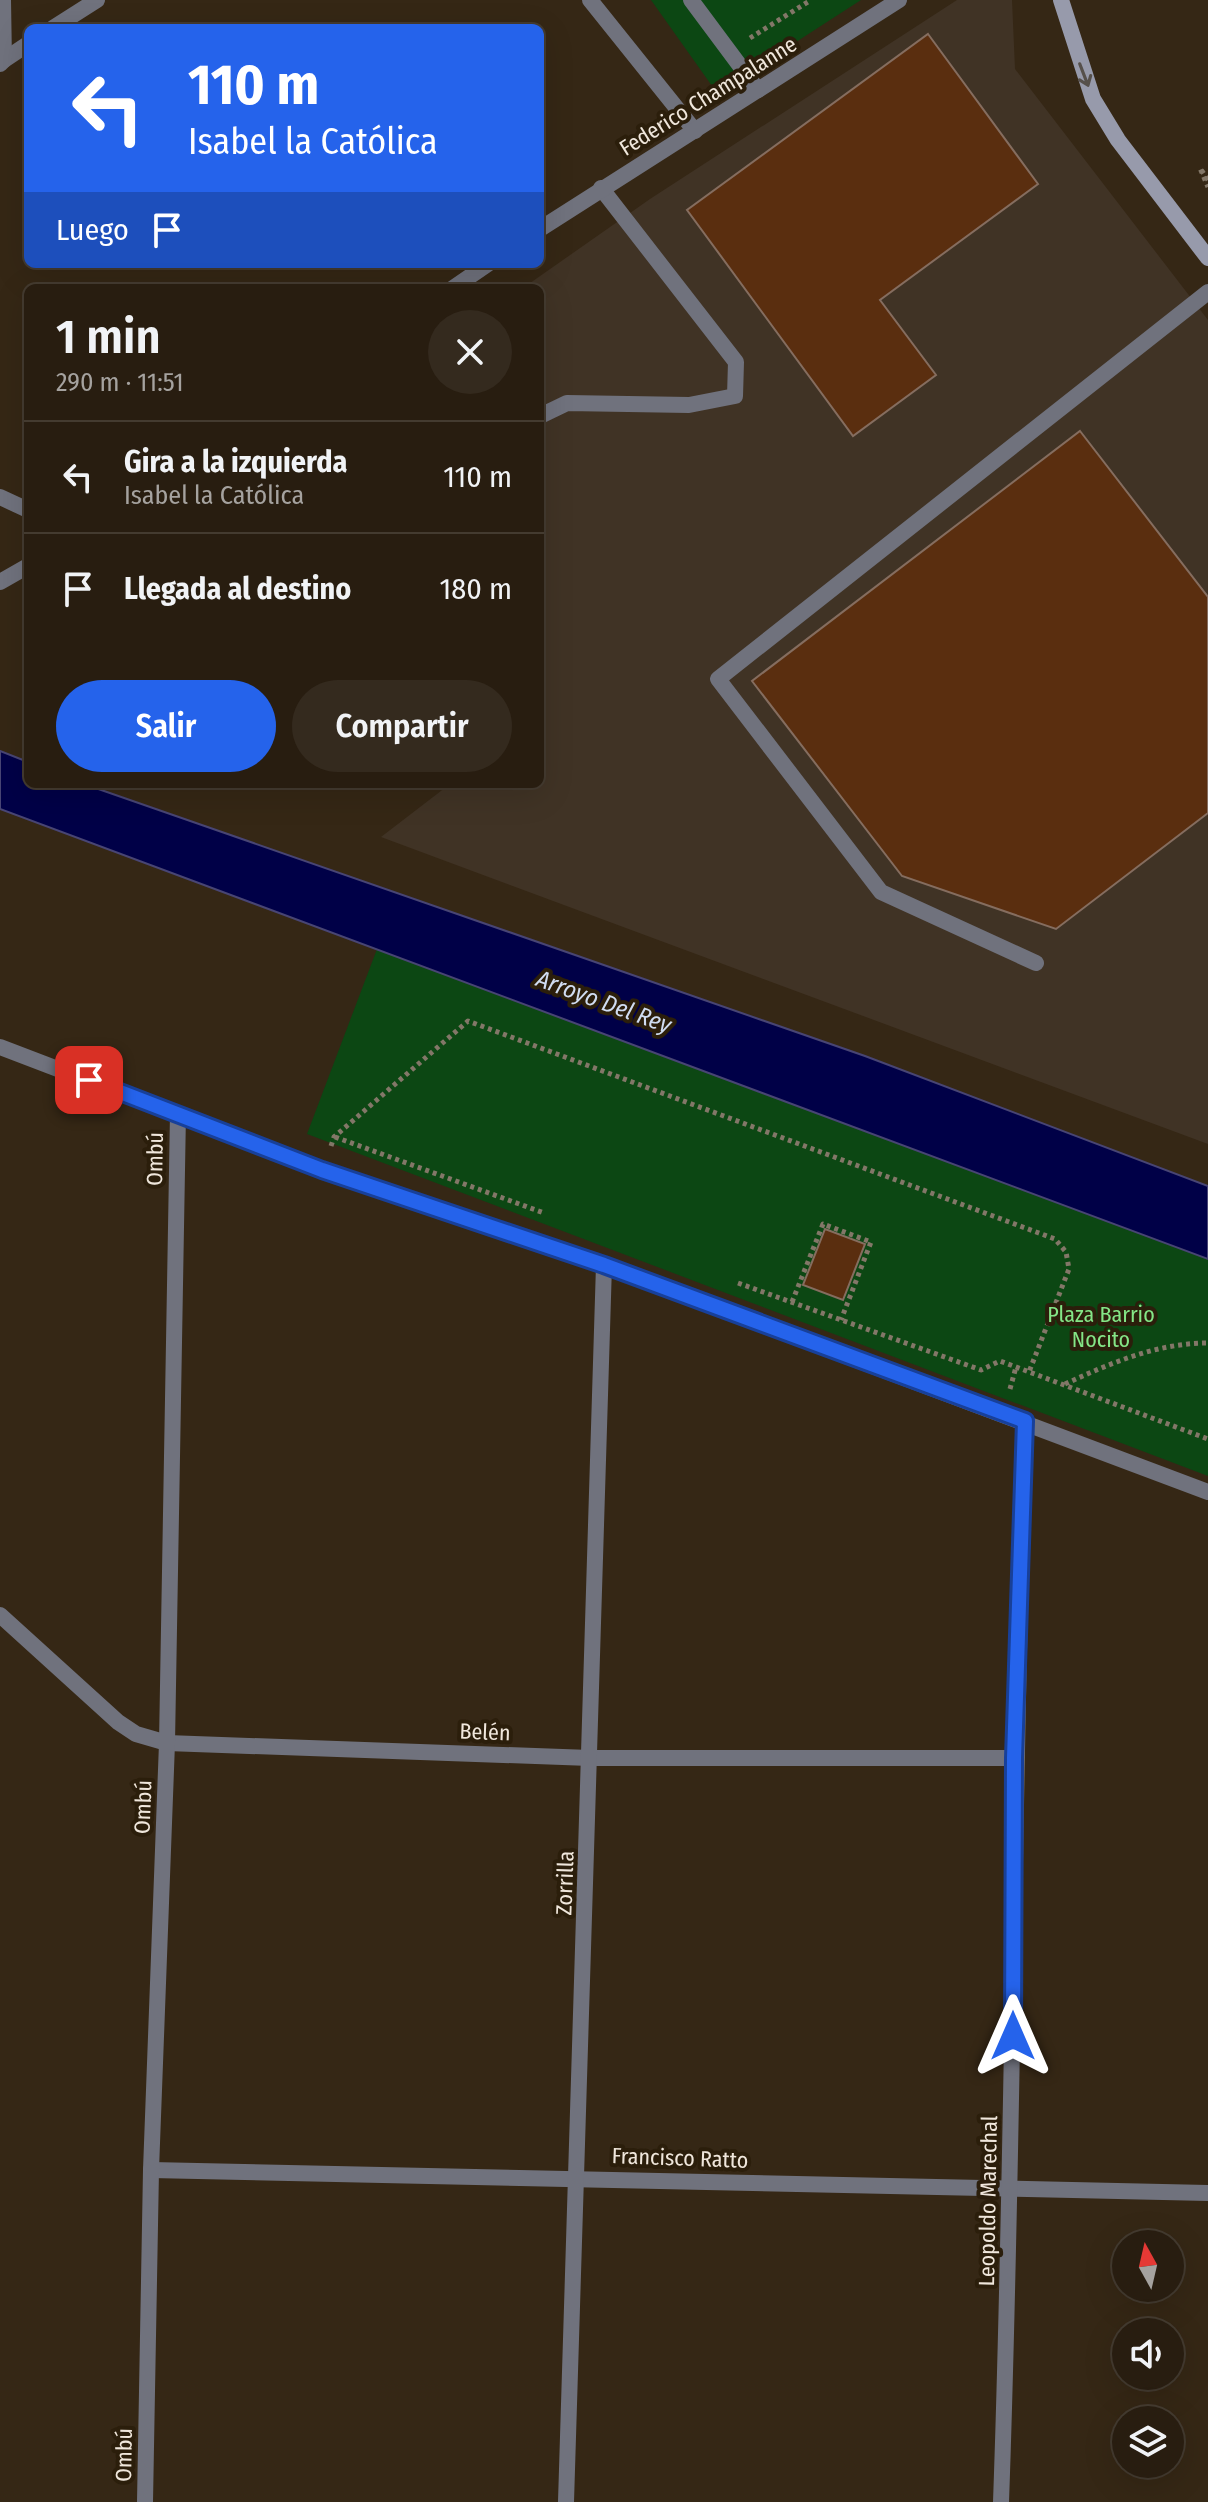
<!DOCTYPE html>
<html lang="es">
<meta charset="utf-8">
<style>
:root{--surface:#281d10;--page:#342a1e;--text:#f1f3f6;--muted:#a5a29f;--line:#443b30;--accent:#2563eb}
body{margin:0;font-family:"Fira Sans Condensed",sans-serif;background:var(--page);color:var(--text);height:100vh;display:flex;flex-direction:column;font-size:30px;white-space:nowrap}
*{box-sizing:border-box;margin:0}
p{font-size:26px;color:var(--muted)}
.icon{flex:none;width:44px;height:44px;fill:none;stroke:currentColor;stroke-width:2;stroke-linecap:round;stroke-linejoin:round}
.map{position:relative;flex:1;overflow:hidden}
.drawer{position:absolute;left:24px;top:284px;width:520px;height:504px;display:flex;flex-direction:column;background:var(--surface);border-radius:12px;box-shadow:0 8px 32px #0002,0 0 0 2px var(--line)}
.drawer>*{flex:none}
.top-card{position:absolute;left:24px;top:24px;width:520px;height:244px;border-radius:12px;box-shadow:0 8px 32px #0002,0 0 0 2px var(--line);background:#2563eb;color:#fff;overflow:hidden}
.needle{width:52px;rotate:352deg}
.tools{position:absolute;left:1112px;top:2230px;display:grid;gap:16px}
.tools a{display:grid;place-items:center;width:72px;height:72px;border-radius:50%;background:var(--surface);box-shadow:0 8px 32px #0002,0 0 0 2px var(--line);font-size:40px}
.pin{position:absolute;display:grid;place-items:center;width:68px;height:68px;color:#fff;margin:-34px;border-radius:16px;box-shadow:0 4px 12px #0006}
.me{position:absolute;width:88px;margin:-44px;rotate:0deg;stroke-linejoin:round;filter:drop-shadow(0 0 6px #0008)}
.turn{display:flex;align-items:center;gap:28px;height:168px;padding:0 32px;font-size:36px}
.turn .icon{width:104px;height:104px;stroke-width:2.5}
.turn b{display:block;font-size:56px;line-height:68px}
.then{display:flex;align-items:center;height:76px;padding:0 32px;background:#0003;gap:16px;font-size:30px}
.round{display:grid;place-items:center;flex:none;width:84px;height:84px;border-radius:42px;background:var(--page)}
.head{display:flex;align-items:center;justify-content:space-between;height:136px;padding:0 32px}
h1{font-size:48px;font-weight:600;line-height:60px}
.primary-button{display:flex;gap:16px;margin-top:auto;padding:16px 32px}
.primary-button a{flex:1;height:92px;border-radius:48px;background:var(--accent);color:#fff;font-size:32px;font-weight:600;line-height:92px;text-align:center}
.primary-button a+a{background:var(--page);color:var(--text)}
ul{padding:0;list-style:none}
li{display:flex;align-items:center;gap:24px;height:112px;padding:0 32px;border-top:2px solid var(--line)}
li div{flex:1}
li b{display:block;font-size:30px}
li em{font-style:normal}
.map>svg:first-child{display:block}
</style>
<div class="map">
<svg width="1208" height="2502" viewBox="0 0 1208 2502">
<rect width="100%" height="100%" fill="#352715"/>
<polygon fill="#403325" points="957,0 1012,0 1015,69 1208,320 1208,1144 381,837 450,784 540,784 540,288 523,288 650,199"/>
<g fill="#0c4713">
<polygon points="651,0 861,0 717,93"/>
<polygon points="377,949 1208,1259 1208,1476 307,1134"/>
</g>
<polygon fill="#000047" stroke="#484574" stroke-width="2" points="0,751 28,762 28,784 84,784 865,1056 1208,1186 1208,1259 0,809"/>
<g fill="#5a2e0f" stroke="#856d5f" stroke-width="2">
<polygon points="928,34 1038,184 880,300 936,375 853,436 687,210"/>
<polygon points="1080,431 1208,597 1208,813 1056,929 902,876 752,681"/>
<polygon points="825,1229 865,1244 843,1300 803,1285"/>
</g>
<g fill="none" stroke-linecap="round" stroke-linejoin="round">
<g stroke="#837768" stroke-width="5" stroke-dasharray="4 4" stroke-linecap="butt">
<polyline points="750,38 811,0"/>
<polyline points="1208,180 1200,168 1208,187"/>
<polyline points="335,1137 544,1213"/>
<polyline points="331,1146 334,1137 468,1021 1055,1239 1066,1252 1069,1269 1029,1372"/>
<polyline points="738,1283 981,1370 1000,1361 1208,1439"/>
<polyline points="792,1302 823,1224 871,1242 841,1320"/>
<path d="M1065 1384C1111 1363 1157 1343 1208 1343"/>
<polyline points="1010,1389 1016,1367"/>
</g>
<g stroke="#70727d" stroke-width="16">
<polyline points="691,0 758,90"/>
<polyline points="540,416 567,403 689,405 735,396 736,362 601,188"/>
<polyline points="1036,963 881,892 718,679 1208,292"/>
</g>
<g stroke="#70727d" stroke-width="16">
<polyline points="590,0 695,131"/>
<polyline points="53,28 97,0"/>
<polyline points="4,60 28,44"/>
<polyline points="0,64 4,60 3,0"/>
<polyline points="540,229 899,0"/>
<polyline points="453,288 488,264"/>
<polyline points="0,497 28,510"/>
<polyline points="0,582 28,566"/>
<polyline points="0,1047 322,1170 604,1265 1208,1492"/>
<polyline points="0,1615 118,1722 136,1734 167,1743 590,1758 1014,1758"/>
<polyline points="151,2170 1208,2193"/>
<polyline points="145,2502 151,2170 167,1743 178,1113"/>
<polyline points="566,2502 604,1265"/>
<path d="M1001 2502C1014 2142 1013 1782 1025 1421"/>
</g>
<polyline stroke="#979aab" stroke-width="16" points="1061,0 1093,99 1118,140 1208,258"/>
</g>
<defs><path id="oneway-shaft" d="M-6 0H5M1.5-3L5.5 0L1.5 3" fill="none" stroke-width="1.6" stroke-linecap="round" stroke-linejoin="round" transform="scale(2)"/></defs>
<use stroke="#56504b" href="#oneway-shaft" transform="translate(1084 75) rotate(69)"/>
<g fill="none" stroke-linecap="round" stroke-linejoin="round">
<defs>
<polyline id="route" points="89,1080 322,1170 604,1265 1025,1421 1014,1758 1013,2036"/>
</defs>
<use href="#route" stroke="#184099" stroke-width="20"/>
<use href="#route" stroke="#2563eb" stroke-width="14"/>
</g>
<g text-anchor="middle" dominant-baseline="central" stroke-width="8" stroke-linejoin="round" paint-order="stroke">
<g font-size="22" fill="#f0e7dc" stroke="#2b1e0b">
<text transform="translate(708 96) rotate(-32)">Federico Champalanne</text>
<text transform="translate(155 1159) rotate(-89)">Ombú</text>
<text transform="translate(485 1732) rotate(2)">Belén</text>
<text transform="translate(143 1807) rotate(-88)">Ombú</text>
<text transform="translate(565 1883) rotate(-88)">Zorrilla</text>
<text transform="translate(680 2158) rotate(2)">Francisco Ratto</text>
<text transform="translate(988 2201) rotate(-89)">Leopoldo Marechal</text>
<text transform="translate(124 2455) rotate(-89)">Ombú</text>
</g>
<g font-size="22" fill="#84e687" stroke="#2b1e0b">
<text x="1101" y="1314">Plaza Barrio<tspan x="1101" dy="25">Nocito</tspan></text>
</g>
<g font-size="24" font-style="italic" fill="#d0dcf1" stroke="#2b1e0b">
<text transform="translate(604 1002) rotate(20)">Arroyo Del Rey</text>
</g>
</g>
</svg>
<div class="tools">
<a><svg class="needle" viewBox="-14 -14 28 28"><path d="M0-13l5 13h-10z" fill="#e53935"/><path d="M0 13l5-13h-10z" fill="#a5a29f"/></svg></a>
<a><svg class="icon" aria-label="sound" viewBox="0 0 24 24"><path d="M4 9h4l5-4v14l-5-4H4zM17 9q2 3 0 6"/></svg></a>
<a><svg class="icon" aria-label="layers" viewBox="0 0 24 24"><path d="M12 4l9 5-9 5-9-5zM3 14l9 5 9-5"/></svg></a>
</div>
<div class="pin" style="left:89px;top:1080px;background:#d93025"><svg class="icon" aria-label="arrive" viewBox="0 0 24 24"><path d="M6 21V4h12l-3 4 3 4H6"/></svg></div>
<svg class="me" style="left:1013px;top:2036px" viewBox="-20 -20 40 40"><path d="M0-17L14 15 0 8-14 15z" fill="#2563eb" stroke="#fff" stroke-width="4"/></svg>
<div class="top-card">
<div class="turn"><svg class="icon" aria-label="left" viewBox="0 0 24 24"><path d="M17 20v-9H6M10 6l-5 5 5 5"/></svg><div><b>110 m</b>Isabel la Católica</div></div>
<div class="then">Luego<svg class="icon" aria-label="arrive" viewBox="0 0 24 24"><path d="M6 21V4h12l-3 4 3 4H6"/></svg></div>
</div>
<section class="drawer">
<div class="head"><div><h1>1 min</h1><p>290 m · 11:51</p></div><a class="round"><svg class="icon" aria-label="close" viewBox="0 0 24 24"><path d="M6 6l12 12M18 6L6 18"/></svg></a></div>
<ul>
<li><svg class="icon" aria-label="left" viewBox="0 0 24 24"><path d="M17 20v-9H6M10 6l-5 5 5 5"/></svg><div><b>Gira a la izquierda</b><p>Isabel la Católica</p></div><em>110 m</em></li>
<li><svg class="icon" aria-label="arrive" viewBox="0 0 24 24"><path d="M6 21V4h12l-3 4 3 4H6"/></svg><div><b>Llegada al destino</b></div><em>180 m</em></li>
</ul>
<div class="primary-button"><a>Salir</a><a>Compartir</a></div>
</section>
</div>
